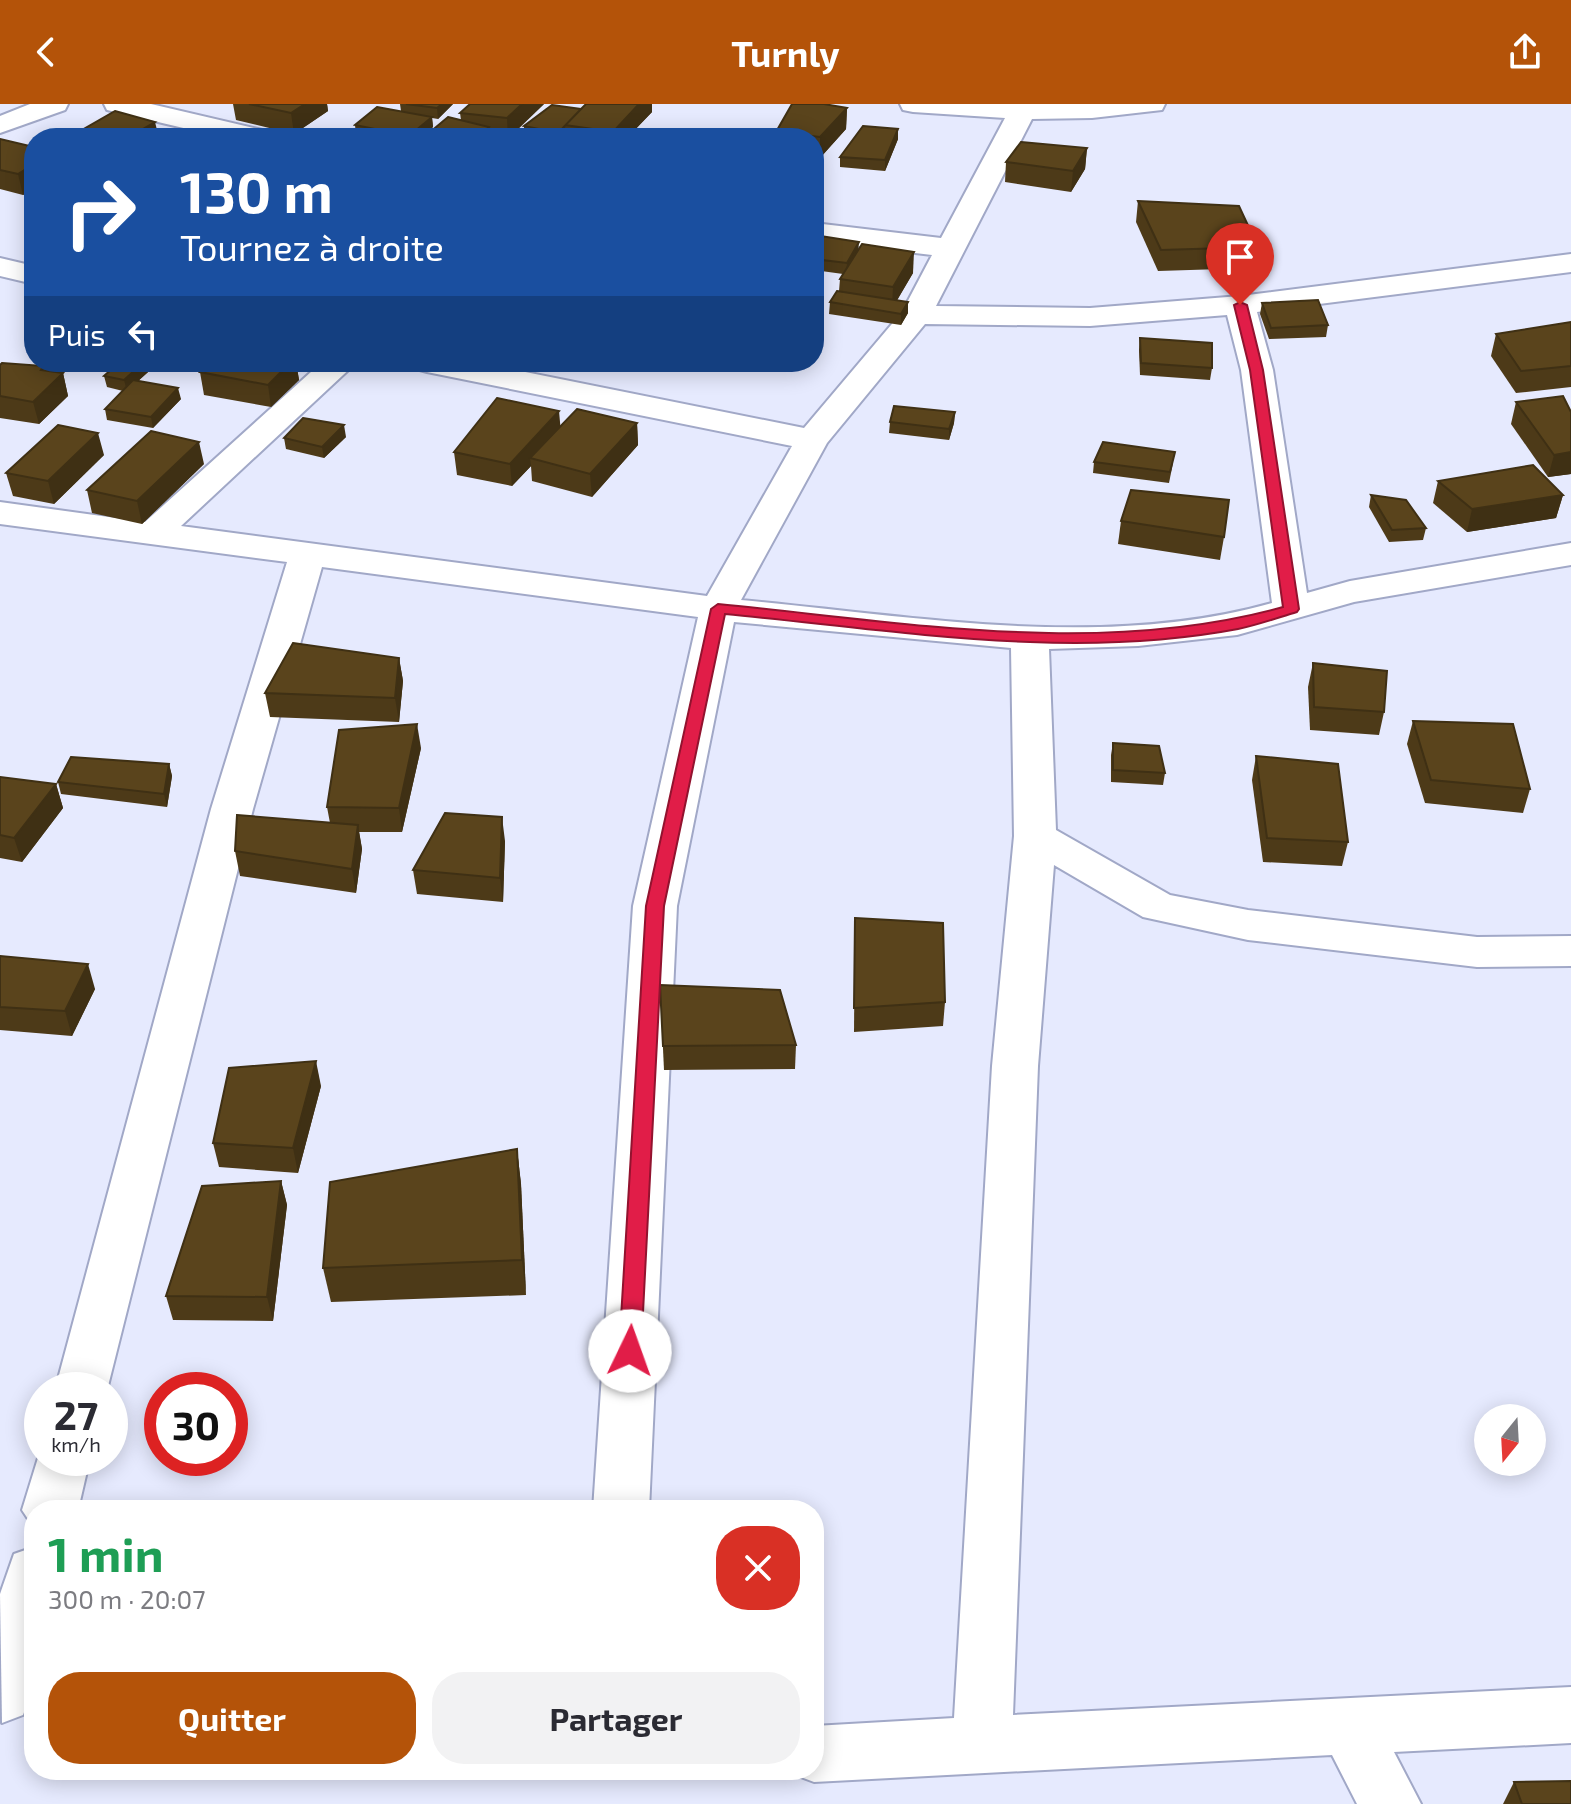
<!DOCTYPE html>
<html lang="fr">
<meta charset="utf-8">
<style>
:root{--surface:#fff;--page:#f2f2f3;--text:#2b2b33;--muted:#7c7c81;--accent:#b45309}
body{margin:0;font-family:"Exo 2",sans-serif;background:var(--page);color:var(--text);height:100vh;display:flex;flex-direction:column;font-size:30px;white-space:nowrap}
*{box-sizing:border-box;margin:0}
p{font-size:26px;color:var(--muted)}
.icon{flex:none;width:44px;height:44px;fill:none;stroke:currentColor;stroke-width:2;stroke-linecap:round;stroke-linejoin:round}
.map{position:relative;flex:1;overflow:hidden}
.drawer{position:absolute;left:24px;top:1396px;width:800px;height:280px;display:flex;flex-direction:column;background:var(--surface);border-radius:32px;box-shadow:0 4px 20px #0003}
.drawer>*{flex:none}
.hud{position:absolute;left:24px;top:24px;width:800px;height:244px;border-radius:32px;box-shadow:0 4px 20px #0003;background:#1a4fa0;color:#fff;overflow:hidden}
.needle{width:52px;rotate:198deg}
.tools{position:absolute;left:1474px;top:1300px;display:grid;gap:16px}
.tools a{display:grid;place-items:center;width:72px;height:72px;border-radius:50%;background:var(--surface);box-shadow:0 4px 20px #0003;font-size:40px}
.speed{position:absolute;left:24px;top:1268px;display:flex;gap:16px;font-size:40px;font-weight:700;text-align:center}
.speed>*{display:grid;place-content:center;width:104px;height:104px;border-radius:50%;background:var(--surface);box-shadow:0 4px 20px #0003;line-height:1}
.speed small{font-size:20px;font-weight:400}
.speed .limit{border:12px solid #d22;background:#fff;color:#111}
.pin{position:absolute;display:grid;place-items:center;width:68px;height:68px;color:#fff;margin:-82px -34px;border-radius:50% 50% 50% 0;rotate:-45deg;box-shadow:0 0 8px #0007}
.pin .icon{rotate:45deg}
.me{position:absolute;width:88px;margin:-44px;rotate:3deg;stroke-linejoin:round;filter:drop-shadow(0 0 6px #0008)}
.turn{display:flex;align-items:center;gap:28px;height:168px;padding:0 24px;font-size:36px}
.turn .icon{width:104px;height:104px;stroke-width:2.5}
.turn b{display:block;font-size:56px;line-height:68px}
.then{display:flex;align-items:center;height:76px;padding:0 24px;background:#0003;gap:16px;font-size:30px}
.round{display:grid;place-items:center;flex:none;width:84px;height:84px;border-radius:32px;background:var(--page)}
.overview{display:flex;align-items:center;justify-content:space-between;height:136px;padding:0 24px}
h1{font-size:48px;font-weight:700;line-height:60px;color:#1e9e55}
.action{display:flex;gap:16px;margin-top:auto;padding:16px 24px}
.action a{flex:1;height:92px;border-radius:32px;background:var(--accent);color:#fff;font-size:32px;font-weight:700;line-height:92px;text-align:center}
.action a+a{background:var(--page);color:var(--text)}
header{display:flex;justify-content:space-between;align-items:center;height:104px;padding:0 24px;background:var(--accent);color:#fff;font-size:36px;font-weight:700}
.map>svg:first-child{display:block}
</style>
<header><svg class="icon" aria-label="back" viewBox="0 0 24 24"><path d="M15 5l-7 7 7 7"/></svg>Turnly<svg class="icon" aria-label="share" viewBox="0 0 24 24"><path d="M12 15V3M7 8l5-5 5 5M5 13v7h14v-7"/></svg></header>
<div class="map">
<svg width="1571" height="1700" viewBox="0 0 1571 1700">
<rect width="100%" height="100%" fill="#e6eafe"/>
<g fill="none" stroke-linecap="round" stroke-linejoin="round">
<defs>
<g id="minor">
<polygon points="30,0 68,0 65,6 0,29 0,12"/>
<polygon points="104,0 151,0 271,28 275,34 226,34 107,6"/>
<path d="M900 0H1165L1162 6 1092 14 1032 15 936 202 1090 204 1240 192 1571 150V168L1257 208 1273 266 1307 489 1350 477 1571 439V461L1354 498 1237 531 1138 542 1049 545 1056 726 1170 791 1248 806 1477 833 1571 832V862L1477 863 1248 836 1143 813 1054 761 1038 962 1013 1611 1571 1583V1639L1394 1648 1421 1700H1357L1332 1651 814 1678 793 1670 791 1666H814V1622L954 1614 992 962 1014 732 1011 544 734 518 677 802 649 1406H593L633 802 698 513 322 463 253 705 107 1286H55L211 705 287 458 0 420V398L145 418 322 258H357L181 422 707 492 792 342 427 268 416 265 411 258H475L804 324 902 208 932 151 814 137V119L941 134 1005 14 913 8 903 6ZM1227 211 1241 266 1272 499C1101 547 915 512 741 496L827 339 925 220 1090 222Z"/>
<polygon points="0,154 34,162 34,180 0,172"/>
<polygon points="42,1341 42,1354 90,1354 78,1406 34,1406 34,1424 22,1406"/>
<polygon points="34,1443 34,1582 23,1611 2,1619 0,1490 14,1450"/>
</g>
</defs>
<use href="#minor" stroke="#a1a8c7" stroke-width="4"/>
<use href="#minor" fill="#fff" fill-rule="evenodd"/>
</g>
<g fill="#4d3a18">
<polygon points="233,0 327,0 328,7 294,30 236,16"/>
<polygon points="400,0 453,0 438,15 432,14 433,23 420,34 368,34 356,31 355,21 401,7"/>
<polygon points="544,0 509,34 490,32 461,16 460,9"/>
<polygon points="586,0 652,0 652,8 627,34 532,34 524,32 524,22 581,5"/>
<polygon points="847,4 846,25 820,54 814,53 814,34 776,34 776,28"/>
<polygon points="898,25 898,35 885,67 840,63 840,53"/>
<polygon points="0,35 34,43 34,84 23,91 0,85"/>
<polygon points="1087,44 1085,65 1071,88 1005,78 1006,58"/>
<polygon points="1138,97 1258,143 1254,164 1158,167 1136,118"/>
<polygon points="814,131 859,145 913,169 897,196 908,209 901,221 829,210 830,198 839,187 840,175 843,170 814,166"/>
<polygon points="1262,199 1328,221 1326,233 1269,235 1260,210"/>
<polygon points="1571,218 1571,283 1516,289 1491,252 1496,230"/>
<polygon points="1140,234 1212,264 1210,276 1140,271 1139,246"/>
<polygon points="210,258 296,258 299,276 271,303 204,291 200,268"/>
<polygon points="157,260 138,277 181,295 153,324 107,316 105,305 123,287 107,283 104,272"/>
<polygon points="0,261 63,269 68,292 39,320 0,314"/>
<polygon points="1516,298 1571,308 1571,370 1548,373 1511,320"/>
<polygon points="955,308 954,319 949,336 889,329 890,318"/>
<polygon points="637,319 638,341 592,393 532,377 531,362 512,382 457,371 454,348 560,323"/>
<polygon points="346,333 324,354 286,345 284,334"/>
<polygon points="104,351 54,400 13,392 6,369"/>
<polygon points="1094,358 1173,359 1169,379 1093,369"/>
<polygon points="204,360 142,420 92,409 87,386"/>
<polygon points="1438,377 1563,391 1556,414 1467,428 1433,399"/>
<polygon points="1371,391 1426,424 1423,436 1389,438 1369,403"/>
<polygon points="1121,417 1224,433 1220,456 1118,440"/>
<polygon points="399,554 403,577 399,618 270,613 265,589"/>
<polygon points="1313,559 1384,608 1379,631 1310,626 1308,583"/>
<polygon points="1413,617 1530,685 1523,709 1425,699 1407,640"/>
<polygon points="1113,639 1165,669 1163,681 1111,678 1111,651"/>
<polygon points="421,644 402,728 359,728 362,745 356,789 240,772 235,747 330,719 327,703"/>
<polygon points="1256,652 1348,738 1342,762 1263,758 1252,676"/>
<polygon points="169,660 172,672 167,703 61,690 58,678"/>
<polygon points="0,673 56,680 63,704 22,758 0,754"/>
<polygon points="505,737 503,798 417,790 413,766"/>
<polygon points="855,814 945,898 943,922 854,928"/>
<polygon points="0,852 95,885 72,932 0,926"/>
<polygon points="660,881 796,941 795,965 664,966"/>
<polygon points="321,982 298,1069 219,1063 213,1039"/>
<polygon points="517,1045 521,1080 526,1191 331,1198 323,1164"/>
<polygon points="281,1077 287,1101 273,1217 173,1216 166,1192"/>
<polygon points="1514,1678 1571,1700 1503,1700"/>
</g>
<g fill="#3f3014">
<polygon points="305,0 327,0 328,7 294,30 291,9"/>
<polygon points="442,0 453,0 438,15 437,4"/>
<polygon points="522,0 544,0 508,34 507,14"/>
<polygon points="639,0 652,0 652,8 627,34 613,34 613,28"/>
<polygon points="847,4 846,25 820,54 820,33"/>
<polygon points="432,13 433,23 420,34 409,34 409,32"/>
<polygon points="155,18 159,34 127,34"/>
<polygon points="489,23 490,34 479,34"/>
<polygon points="565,23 566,34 558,34 558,29"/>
<polygon points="898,25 898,35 885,67 885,56"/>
<polygon points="1087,44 1085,65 1071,88 1073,67"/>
<polygon points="34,60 34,84 23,91 18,70"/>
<polygon points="859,138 858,148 846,170 847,159"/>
<polygon points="914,148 913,169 892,205 893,183"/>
<polygon points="908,198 908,209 901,221 901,210"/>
<polygon points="144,258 156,258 157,260 127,287 124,276"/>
<polygon points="291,258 296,258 299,276 271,303 268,281"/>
<polygon points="44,262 49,282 63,269 68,292 39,320 33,298 41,266"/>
<polygon points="178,284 181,295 153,324 151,313"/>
<polygon points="559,307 561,329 530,354 531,362 512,382 510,360"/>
<polygon points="955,308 954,319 949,336 949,325"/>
<polygon points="637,319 638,341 592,393 590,370"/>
<polygon points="344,321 346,333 324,354 322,343"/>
<polygon points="98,329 104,351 54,400 48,377"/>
<polygon points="199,338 204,360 142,420 137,397"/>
<polygon points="1571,348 1571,370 1548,373 1554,351"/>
<polygon points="1563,391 1556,414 1467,428 1472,405"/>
<polygon points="399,554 403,577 399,618 395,594"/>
<polygon points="417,620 421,644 402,728 399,704"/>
<polygon points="169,660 172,672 167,703 164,690"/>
<polygon points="56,680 63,704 22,758 14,734"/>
<polygon points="502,713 505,737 503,798 500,774"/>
<polygon points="358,721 362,745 356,789 352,765"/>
<polygon points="88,860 95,885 72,932 65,907"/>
<polygon points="316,957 321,982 298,1069 293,1044"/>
<polygon points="517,1045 521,1080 526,1191 522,1156"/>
<polygon points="281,1077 287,1101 273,1217 267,1193"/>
</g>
<g fill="#5a441c" stroke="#3f3014" stroke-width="2">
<polygon points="249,0 305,0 291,9"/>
<polygon points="406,0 442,0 437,4"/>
<polygon points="470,0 522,0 507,14 460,9"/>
<polygon points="586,0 639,0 613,28 565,21"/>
<polygon points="792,0 824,0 847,4 820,33 776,28"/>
<polygon points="552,1 581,5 558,29 524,22"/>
<polygon points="377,3 432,13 409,32 355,21"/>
<polygon points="115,7 155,18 127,34 68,34"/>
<polygon points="448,13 489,23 479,34 423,34"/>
<polygon points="863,22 898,25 885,56 840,53"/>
<polygon points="654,27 686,29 684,34 649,34"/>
<polygon points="0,35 34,43 34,60 18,70 0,66"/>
<polygon points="1021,38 1087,44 1073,67 1006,58"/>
<polygon points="1138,97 1239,102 1258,143 1161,146"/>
<polygon points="814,131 859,138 847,159 814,155"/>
<polygon points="862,140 914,148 893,183 840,175"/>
<polygon points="837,187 908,198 901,210 830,198"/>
<polygon points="1318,196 1328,221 1271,224 1262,199"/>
<polygon points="1571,218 1571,262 1521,267 1496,230"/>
<polygon points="1140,234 1212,239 1212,264 1141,259"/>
<polygon points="120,258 144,258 124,276 104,272"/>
<polygon points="210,258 291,258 268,281 200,268"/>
<polygon points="2,259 44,262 41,266 63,269 33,298 0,292 0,261"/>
<polygon points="133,276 178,284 151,313 105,305"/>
<polygon points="1563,292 1571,308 1571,348 1554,351 1516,298"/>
<polygon points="497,294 559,307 510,360 454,348"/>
<polygon points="894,302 955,308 949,325 890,318"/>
<polygon points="577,305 637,319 590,370 530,354"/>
<polygon points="303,314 344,321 322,343 284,334"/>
<polygon points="58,321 98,329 48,377 6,369"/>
<polygon points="151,327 199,338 137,397 87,386"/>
<polygon points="1103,338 1175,348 1170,368 1094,358"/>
<polygon points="1533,361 1563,391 1472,405 1438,377"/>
<polygon points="1131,386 1229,396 1224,433 1121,417"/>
<polygon points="1371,391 1406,396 1426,424 1392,426"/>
<polygon points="293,539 399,554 395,594 265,589"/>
<polygon points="1313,559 1387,567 1384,608 1314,603"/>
<polygon points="1413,617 1513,620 1530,685 1431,676"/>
<polygon points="417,620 399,704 327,703 339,626"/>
<polygon points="1113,639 1159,642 1165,669 1113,666"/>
<polygon points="1256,652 1338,660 1348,738 1267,734"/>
<polygon points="71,653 169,660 164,690 58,678"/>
<polygon points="0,673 56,680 14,734 0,731"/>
<polygon points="445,709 502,713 500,774 413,766"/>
<polygon points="237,711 358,721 352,765 235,747"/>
<polygon points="855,814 943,819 945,898 854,904"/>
<polygon points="0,852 88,860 65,907 0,903"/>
<polygon points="660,881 780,886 796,941 663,942"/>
<polygon points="316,957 293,1044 213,1039 229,964"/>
<polygon points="517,1045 522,1156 323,1164 330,1078"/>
<polygon points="281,1077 267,1193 166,1192 202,1082"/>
<polygon points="1571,1677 1571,1700 1522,1700 1514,1678"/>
</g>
<path fill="#e11d48" stroke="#92132f" stroke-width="2" d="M1240 198 1247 201 1263 266 1299 505 1297 508C1277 514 1257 521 1238 525 1069 557 894 526 725 510L664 802 641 1247 637 1253 630 1256 622 1253 619 1247 646 802 711 505 718 500C904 518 1100 554 1283 503L1250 266 1234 201Z"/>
</svg>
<div class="tools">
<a><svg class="needle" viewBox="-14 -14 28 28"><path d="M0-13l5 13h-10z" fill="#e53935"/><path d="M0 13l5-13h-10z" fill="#7c7c81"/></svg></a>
</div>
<div class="speed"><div>27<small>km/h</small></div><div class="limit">30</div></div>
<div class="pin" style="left:1240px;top:201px;background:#d93025"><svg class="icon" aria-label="arrive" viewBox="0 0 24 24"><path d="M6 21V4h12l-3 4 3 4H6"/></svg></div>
<svg class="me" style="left:630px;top:1247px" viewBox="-20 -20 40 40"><circle r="19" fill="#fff"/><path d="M0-13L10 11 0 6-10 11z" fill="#e11d48"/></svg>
<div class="hud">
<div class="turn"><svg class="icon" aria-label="right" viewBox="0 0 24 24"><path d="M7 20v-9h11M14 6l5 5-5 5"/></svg><div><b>130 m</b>Tournez à droite</div></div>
<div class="then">Puis<svg class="icon" aria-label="left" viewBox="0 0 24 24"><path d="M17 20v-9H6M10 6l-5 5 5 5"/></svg></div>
</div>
<section class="drawer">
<div class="overview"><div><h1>1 min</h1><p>300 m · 20:07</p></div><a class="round" style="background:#d93025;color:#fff"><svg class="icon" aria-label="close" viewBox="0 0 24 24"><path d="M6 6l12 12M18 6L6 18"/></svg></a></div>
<div class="action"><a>Quitter</a><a>Partager</a></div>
</section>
</div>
